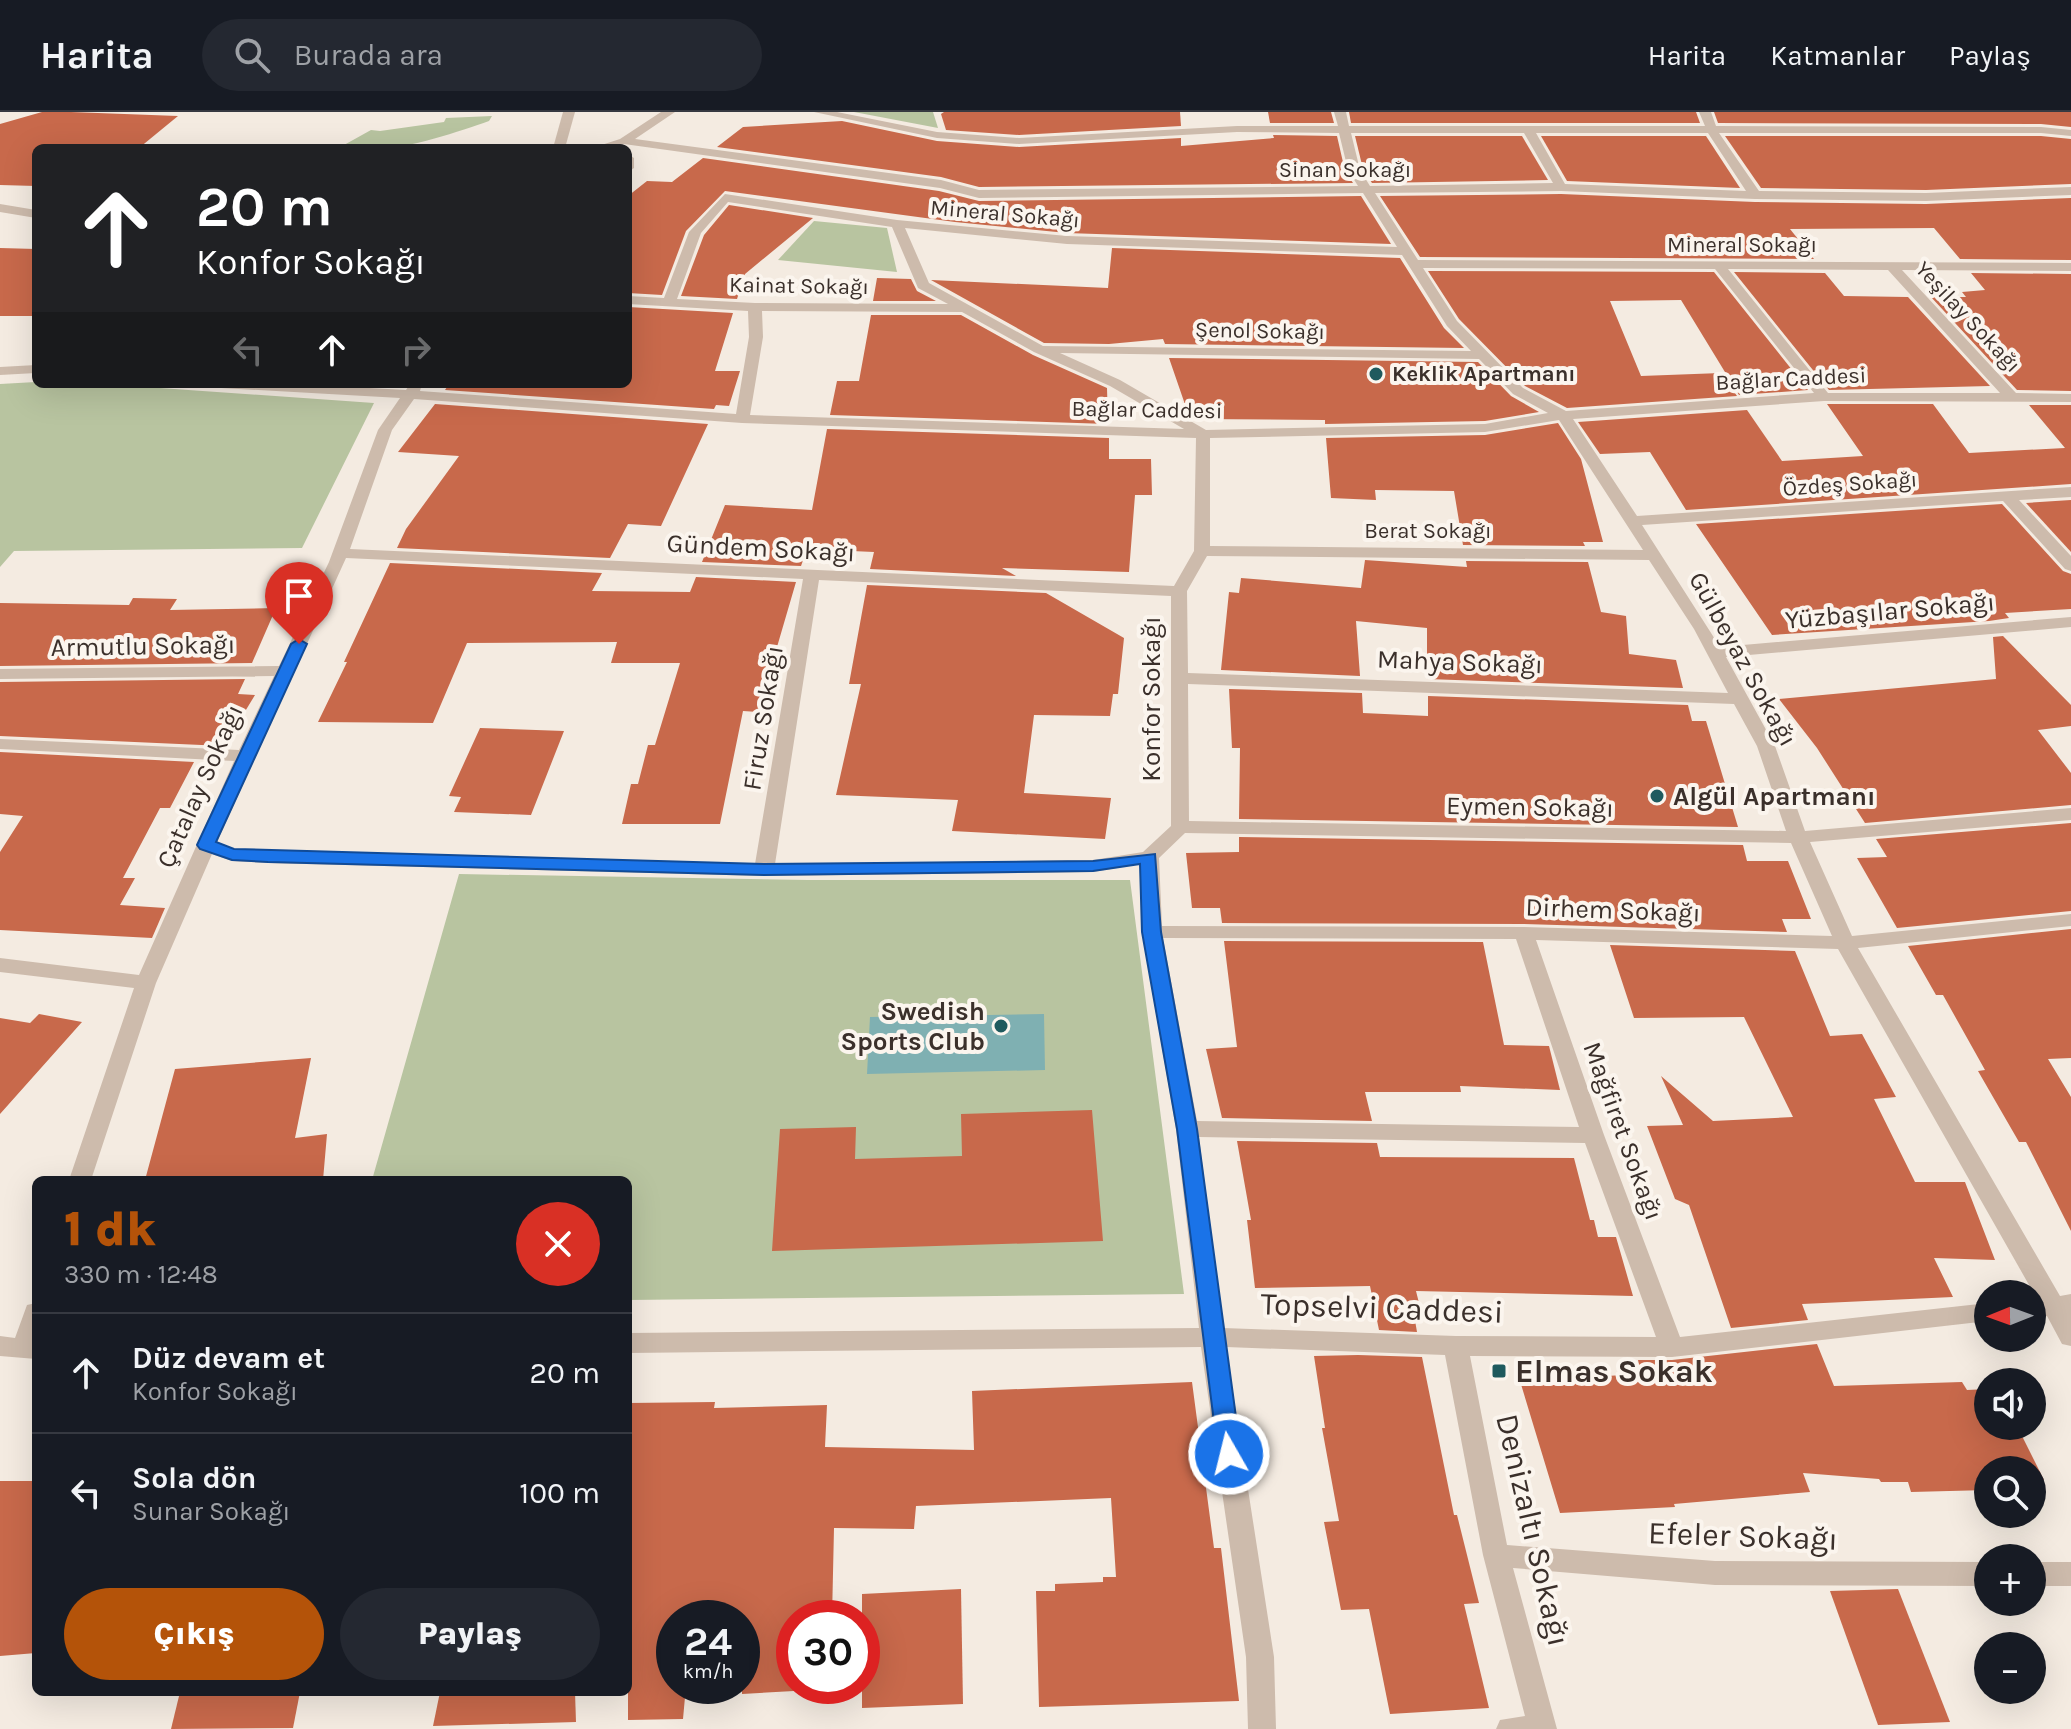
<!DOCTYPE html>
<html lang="tr">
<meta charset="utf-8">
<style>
:root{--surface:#171b24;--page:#242831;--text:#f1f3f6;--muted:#9ea1a6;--line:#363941;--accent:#b45309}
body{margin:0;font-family:Karla,sans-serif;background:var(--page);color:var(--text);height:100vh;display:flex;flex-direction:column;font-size:30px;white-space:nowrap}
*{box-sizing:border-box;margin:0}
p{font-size:26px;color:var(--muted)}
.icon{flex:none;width:44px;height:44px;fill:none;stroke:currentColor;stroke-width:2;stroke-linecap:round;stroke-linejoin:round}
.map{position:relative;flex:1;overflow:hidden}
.details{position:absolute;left:32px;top:1064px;width:600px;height:520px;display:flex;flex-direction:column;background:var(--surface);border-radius:12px;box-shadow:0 8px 32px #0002}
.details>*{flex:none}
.banner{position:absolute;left:32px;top:32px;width:600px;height:244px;border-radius:12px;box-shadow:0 8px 32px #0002;background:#202124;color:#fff;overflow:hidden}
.needle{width:52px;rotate:269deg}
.controls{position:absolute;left:1974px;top:1168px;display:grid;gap:16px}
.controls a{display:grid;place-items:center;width:72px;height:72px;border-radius:50%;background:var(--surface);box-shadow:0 8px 32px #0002;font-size:40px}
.speed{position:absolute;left:656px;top:1488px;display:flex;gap:16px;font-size:40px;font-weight:700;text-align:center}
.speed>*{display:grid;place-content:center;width:104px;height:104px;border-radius:50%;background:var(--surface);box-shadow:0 8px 32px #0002;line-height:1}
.speed small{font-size:20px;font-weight:400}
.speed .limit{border:12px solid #d22;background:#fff;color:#111}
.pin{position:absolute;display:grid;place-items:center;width:68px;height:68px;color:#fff;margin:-82px -34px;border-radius:50% 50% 50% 0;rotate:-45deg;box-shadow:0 0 8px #0007}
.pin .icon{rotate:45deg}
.me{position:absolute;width:88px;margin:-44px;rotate:352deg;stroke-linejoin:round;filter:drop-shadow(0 0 6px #0008)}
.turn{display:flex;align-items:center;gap:28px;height:168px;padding:0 32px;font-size:36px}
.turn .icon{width:104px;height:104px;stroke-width:2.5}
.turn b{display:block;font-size:56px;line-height:68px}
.lanes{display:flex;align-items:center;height:76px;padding:0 32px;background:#0003;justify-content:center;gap:40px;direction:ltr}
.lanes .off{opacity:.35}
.round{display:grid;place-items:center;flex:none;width:84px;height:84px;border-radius:42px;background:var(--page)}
.headline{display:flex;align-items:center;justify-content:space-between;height:136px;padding:0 32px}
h1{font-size:48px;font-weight:800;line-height:60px;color:var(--accent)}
.button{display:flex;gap:16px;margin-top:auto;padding:16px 32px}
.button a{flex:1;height:92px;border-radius:48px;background:var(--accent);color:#fff;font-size:32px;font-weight:800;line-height:92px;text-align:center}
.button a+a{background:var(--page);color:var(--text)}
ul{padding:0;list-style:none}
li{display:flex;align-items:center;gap:24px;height:120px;padding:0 32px;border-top:2px solid var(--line)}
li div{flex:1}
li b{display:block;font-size:30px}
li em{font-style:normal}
header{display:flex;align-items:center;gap:48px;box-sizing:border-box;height:112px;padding:0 40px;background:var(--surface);border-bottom:2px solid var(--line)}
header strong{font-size:38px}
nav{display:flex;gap:44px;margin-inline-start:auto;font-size:28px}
.search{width:560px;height:72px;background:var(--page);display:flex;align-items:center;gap:20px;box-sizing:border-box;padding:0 28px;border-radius:44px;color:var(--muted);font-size:30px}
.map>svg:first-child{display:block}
</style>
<header>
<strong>Harita</strong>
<div class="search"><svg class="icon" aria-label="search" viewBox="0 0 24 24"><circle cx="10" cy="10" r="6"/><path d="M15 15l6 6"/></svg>Burada ara</div>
<nav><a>Harita</a><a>Katmanlar</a><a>Paylaş</a></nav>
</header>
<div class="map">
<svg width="2071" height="1617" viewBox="0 0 2071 1617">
<rect width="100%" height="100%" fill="#f4ebe1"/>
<g fill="#b8c4a0">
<polygon points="854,0 933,0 938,16"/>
<path d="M492 4 489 9C454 21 379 48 344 33L371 18 380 19 444 10 446 6Z"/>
<polygon points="814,109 887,116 897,160 778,148"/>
<polygon points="36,270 36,272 103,272 374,291 302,436 14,439 0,455 0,272"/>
<polygon points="459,762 808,768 1130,768 1184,1182 628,1188 628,1068 372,1068"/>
</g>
<polygon fill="#7fb0b2" points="1044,902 1045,958 867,962 870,905"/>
<g fill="#c8694b">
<polygon points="42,0 71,0 178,4 139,36 36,36 36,74 0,73 0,12"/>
<polygon points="944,0 1180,0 1181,14 1019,23 946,18 941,2"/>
<polygon points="1268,0 1331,0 1334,11 1270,11"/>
<polygon points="1349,0 1696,0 1700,11 1351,11"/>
<polygon points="1714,0 2071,0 2071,15 2041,12 1718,11"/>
<polygon points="842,9 937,29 1019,35 1181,26 1181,34 1274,26 1273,23 1337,24 1345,59 1353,71 979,75 941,65 717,35 743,15"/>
<polygon points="1355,24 1522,24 1548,68 1372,71 1363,57"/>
<polygon points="1541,24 1706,24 1740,76 1567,69"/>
<polygon points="1725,24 2041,24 2071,27 2071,72 1926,78 1761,76"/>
<polygon points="703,46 939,79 979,89 1361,84 1391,132 1067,121 955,110 725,79 686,119 662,183 628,181 628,84 647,69 672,70"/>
<polygon points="1561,82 1755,90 1926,92 2071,86 2071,148 1960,147 1934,116 1790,117 1814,147 1420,145 1380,84"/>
<polygon points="729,93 813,106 745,162 737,187 681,184 704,123"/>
<polygon points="0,136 36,137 36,204 0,204"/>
<polygon points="1112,136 1400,146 1444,216 1464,236 1165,232 1163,227 1109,232 1044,231 931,168 1108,176"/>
<polygon points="1428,159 1714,160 1808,278 1739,283 1681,188 1610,189 1641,264 1721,261 1737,284 1567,296 1525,274 1459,207"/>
<polygon points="1734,160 1825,161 1844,184 1908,185 1990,274 1829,278"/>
<polygon points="1971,161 2071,162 2071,279 2017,278 1931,185 1966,185 1962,180 1985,178"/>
<polygon points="877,166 911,167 917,179 936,189 873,189"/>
<polygon points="628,195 733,201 715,259 740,259 729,294 716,293 714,297 445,278 449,272 628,272"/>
<polygon points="871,203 961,203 1033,243 1107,276 1108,312 830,303 837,269 859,269"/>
<polygon points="1169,246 1478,250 1511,284 1539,300 1485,309 1325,312 1325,308 1194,307 1189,304"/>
<polygon points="435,292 708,312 661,414 628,412 610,446 397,436 406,417 459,344 398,340"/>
<polygon points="1827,292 1933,292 1969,341 2065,336 2029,293 2071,293 2071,372 1686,398 1650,340 1600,342 1578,310 1747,298 1782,349 1863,344"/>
<polygon points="1558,311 1581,347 1603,430 1583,430 1585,434 1463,433 1454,379 1375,378 1376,388 1331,386 1326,326 1485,323"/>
<polygon points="827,317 1109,326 1109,347 1151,347 1152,383 1135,383 1129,460 1002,456 1016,464 870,457 874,440 807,437 801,454 702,450 725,393 812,398"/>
<polygon points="2071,388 2071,440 2026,391"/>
<polygon points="2002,392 2063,459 2071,462 2071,497 2005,501 2009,506 1989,509 1772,523 1696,412"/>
<polygon points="1365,448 1467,455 1466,449 1588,450 1601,500 1626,504 1629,542 1676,548 1683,576 1427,567 1427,516 1356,509 1360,564 1221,558 1229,480 1239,481 1241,466 1361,476"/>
<polygon points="390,451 602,461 592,479 690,480 696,465 796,470 758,600 743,599 720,712 622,712 631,672 638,672 648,633 655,633 680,551 611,551 617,530 467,531 433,611 318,610 347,550 344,550"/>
<polygon points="867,473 1046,481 1124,526 1118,582 1113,582 1110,604 1034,603 1024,681 1111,686 1105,727 952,719 958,688 836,683 861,572 849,572"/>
<polygon points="133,486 177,487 170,498 276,496 252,551 0,554 0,491 129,493"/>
<polygon points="2003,524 2071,593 2071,614 2038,618 2071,661 2071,693 1865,711 1817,636 1779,587 1996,567 1993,525"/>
<polygon points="245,567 238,582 255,583 224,634 0,624 0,570"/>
<polygon points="1229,577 1362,581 1363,601 1428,604 1428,584 1688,593 1692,609 1706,609 1738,715 1239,707 1240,636 1232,636"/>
<polygon points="480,616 564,619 531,703 454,700 461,685 449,684"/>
<polygon points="0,640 194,650 170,696 160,696 123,766 135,766 120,793 165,796 152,826 0,818 0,740 23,704 0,702"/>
<polygon points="2071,711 2071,799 1897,816 1857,746 1887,745 1876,727"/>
<polygon points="1239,725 1743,733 1747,749 1788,749 1811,807 1782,807 1787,820 1524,812 1222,811 1220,796 1192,796 1186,741 1239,740"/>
<polygon points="2071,817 2071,946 2048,947 2071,985 2071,1119 2026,1030 2019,1030 1978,959 1985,958 1943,883 1936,883 1908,834"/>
<polygon points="1224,829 1483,830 1504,933 1549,934 1560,978 1460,974 1461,980 1365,980 1372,1009 1222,1006 1206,937 1237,935"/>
<polygon points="1610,833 1795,839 1830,924 1862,922 1896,985 1874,987 1915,1070 1965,1070 1995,1148 1934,1146 1953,1185 1802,1192 1808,1208 1731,1216 1689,1093 1675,1087 1647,1014 1683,1013 1661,964 1713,1009 1793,1005 1744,905 1634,906"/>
<polygon points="39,902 82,910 0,1002 0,906 30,911"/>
<polygon points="311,946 295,1026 327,1022 323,1068 145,1068 175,957"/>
<polygon points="1092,998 1103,1129 772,1139 780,1017 856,1015 855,1047 962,1044 961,1002"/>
<polygon points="1237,1029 1377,1031 1380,1045 1574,1046 1590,1108 1594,1108 1598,1125 1616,1125 1633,1184 1416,1179 1419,1191 1412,1191 1417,1220 1379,1218 1370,1174 1255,1176 1247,1108 1251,1108"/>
<polygon points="1817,1232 1834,1274 1962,1270 1967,1278 1988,1277 1988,1314 2017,1314 2044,1368 2032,1368 2032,1358 1988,1358 1988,1378 1911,1380 1908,1370 1881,1370 1879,1367 1803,1361 1810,1380 1674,1392 1675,1395 1560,1401 1520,1269 1641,1262 1638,1248 1672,1248"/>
<polygon points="1358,1243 1422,1245 1454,1403 1457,1403 1479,1491 1464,1492 1489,1596 1390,1602 1369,1497 1341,1498 1324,1410 1339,1409 1322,1316 1325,1316 1314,1244"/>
<polygon points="1192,1270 1214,1436 1221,1436 1239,1589 1039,1595 1036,1479 1055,1479 1055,1472 1103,1470 1103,1465 1116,1465 1111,1386 916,1394 914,1417 834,1416 832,1506 794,1506 794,1579 742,1582 742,1506 674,1506 674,1574 686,1574 683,1607 628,1608 628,1291 715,1290 714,1296 827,1293 825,1335 974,1338 972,1279"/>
<polygon points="0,1369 36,1369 36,1541 0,1544"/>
<polygon points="961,1477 963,1592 862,1596 862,1482"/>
<polygon points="1898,1477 1950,1610 1878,1613 1830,1479"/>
<polygon points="180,1580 300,1580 293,1616 171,1617"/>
<polygon points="440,1580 575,1580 576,1610 433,1614"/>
</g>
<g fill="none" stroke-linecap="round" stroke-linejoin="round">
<g fill="#cdbbac" fill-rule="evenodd">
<polygon points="563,0 575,0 565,36 553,36"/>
<path d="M661 0H675L635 27 941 68 979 78 1358 74 1348 58 1339 21 1237 20 1019 32 937 26 814 0H837L937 20 1019 26 1237 14H1338L1334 0H1346L1349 14H1705L1699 0H1711L1716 14 2041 15 2071 18V24L2041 21H1719L1759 79 1926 81 2071 75V83L1926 89 1755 87 1561 79 1375 81 1418 148 2071 151V159L1902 158 2016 281 2071 282V290L1824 289 1573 307 1637 404 2071 375V385L2019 388 2071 444V459L2065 457 2003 389 1642 413 1720 535 2071 505V515L1726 545 1775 634 1805 719 2071 696V708L1810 730 1852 824 2071 802V814L1858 836 2060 1184 2071 1182V1234L2062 1232 2047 1204 2032 1206V1188L2037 1187 1838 837 1536 828 1604 1023 1680 1225 1988 1191V1209L1672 1245 1470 1244 1507 1433 1715 1449 1988 1450V1474L1715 1473 1513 1456 1557 1617H1496L1500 1608 1525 1604 1483 1443 1445 1243 1226 1235 1274 1545 1276 1617H1248L1246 1545 1201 1235 628 1241V1221L1199 1216 1176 1017 1142 820 1140 752 1093 760 764 764 268 751 232 749 212 742 156 871 91 1068H69L134 876 0 860V846L139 863 234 649 0 637V627L239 638 274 564 0 567V557L279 554 329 450 378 318 400 286 221 276 214 272H296L406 278 410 272H422L420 279 736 302 749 225 748 199 628 192V184L664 186 689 120 725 82 897 108 1067 124 1397 135 1363 81 979 86 940 76 624 32 592 36 620 27ZM1351 21H1524L1553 71 1370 74 1360 58ZM1536 21H1708L1746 79 1565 72ZM728 90 892 115 918 176 948 192 755 191 677 187 701 121ZM905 116 1067 132 1402 143 1447 214 1471 239 1043 234 929 171ZM1423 156 1715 157 1814 281 1566 299 1523 276 1457 209ZM1728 157 1888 158 2000 281H1828ZM762 199 962 200 1034 240 1110 274 1184 317 750 303 763 225ZM1060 241 1479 247 1513 282 1548 301 1485 312 1206 318 1120 268ZM414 287 742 311 1196 326 1194 439 1174 474 350 437 392 318ZM1559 308 1643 438 1210 434V326L1485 320ZM1207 444 1649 448 1694 517 1728 581 1188 561 1187 479ZM346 446 803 467 755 752 268 739 235 737 217 730ZM819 468 1171 484V714L1143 740 1093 748 775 752ZM1188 572 1734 592 1757 634 1786 719 1189 709ZM1185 721 1791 731 1832 824 1524 815 1162 814 1159 746ZM1163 826 1516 827 1579 1015 1197 1009ZM1199 1025 1585 1031 1656 1225 1456 1224 1223 1216Z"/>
<polygon points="628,42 634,46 634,56 628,60"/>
<polygon points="0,92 36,98 36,106 0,100"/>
<polygon points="36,253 36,261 0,263 0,255"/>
<polygon points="36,1191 36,1247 0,1244 0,1224 15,1226 27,1193"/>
<rect x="2032" y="1450" width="39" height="24"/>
</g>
</g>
<polygon fill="#1a73e8" stroke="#114b97" stroke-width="2" points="299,527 307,532 216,730 234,737 764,752 1093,749 1155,742 1161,820 1197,1017 1241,1342 1238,1348 1229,1351 1221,1348 1218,1342 1177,1017 1142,820 1140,752 1093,759 764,763 268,750 232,748 200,737 197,733 291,532"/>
<g fill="#1f5a5e" stroke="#fbf5ee" stroke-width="3">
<circle cx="1376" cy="262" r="8"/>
<circle cx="1657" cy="684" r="8"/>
<circle cx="1001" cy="914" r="8"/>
<rect x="1491" y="1251" width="16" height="16" rx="4"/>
</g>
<g text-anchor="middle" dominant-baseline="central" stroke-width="8" stroke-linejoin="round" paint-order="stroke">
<g font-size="22" fill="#3b302b" stroke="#fbf5ee">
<text x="1345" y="58">Sinan Sokağı</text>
<text transform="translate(1005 102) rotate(5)">Mineral Sokağı</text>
<text x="1742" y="133">Mineral Sokağı</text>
<text transform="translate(799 174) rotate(1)">Kainat Sokağı</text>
<text transform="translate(1968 205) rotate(47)">Yeşilay Sokağı</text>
<text transform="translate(1260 219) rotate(1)">Şenol Sokağı</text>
<text transform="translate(1791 267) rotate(-3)">Bağlar Caddesi</text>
<text transform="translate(1147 298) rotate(1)">Bağlar Caddesi</text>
<text transform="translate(1850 372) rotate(-4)">Özdeş Sokağı</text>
<text x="1428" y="419">Berat Sokağı</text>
</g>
<g font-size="22" font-weight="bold" fill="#3b302b" stroke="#fbf5ee" text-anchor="start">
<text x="1392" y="262">Keklik Apartmanı</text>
</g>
<g font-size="26" fill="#3b302b" stroke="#fbf5ee">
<text transform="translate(761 436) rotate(3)">Gündem Sokağı</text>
<text transform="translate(1890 499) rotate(-5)">Yüzbaşılar Sokağı</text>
<text transform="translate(143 534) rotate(-1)">Armutlu Sokağı</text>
<text transform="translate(1743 547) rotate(61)">Gülbeyaz Sokağı</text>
<text transform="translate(1460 550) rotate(2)">Mahya Sokağı</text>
<text transform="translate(1151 587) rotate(-90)">Konfor Sokağı</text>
<text transform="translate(763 606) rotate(-81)">Firuz Sokağı</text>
<text transform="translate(200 674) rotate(-66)">Çatalay Sokağı</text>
<text transform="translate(1530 695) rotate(1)">Eymen Sokağı</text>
<text transform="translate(1613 798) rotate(2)">Dirhem Sokağı</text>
<text transform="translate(1623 1019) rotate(70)">Mağfiret Sokağı</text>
</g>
<g font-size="26" font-weight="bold" fill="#3b302b" stroke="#fbf5ee" text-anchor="start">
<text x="1673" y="684">Algül Apartmanı</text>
<text x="985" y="899" text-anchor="end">Swedish<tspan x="985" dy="30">Sports Club</tspan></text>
</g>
<g font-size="32" fill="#3b302b" stroke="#fbf5ee">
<text transform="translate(1382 1196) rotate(2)">Topselvi Caddesi</text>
<text transform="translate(1533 1418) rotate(77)">Denizaltı Sokağı</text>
<text transform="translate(1743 1424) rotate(2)">Efeler Sokağı</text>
</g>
<g font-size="32" font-weight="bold" fill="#3b302b" stroke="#fbf5ee" text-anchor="start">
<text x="1515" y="1259">Elmas Sokak</text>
</g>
</g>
</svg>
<div class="controls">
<a><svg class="needle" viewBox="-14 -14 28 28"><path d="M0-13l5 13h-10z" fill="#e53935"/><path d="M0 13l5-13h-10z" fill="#9ea1a6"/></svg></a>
<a><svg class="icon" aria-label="sound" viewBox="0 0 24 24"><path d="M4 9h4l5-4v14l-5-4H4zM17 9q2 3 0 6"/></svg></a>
<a><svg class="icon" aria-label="search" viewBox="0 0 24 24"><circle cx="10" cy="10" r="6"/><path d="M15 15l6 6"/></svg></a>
<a>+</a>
<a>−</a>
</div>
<div class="speed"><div>24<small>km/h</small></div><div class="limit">30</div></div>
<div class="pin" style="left:299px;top:532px;background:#d93025"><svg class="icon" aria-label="arrive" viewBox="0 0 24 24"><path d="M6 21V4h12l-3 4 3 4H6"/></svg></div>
<svg class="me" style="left:1229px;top:1342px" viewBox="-20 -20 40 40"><circle r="17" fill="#1a73e8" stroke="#fff" stroke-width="3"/><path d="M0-11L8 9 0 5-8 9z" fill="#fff"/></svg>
<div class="banner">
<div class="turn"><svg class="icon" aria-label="ahead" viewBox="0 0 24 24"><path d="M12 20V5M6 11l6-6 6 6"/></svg><div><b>20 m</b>Konfor Sokağı</div></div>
<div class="lanes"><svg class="icon off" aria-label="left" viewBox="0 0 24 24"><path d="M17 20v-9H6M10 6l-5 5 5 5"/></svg><svg class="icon" aria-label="ahead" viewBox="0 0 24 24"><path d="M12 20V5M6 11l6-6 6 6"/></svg><svg class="icon off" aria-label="right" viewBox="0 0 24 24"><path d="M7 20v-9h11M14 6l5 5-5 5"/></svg></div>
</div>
<section class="details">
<div class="headline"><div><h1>1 dk</h1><p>330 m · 12:48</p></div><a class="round" style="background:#d93025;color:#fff"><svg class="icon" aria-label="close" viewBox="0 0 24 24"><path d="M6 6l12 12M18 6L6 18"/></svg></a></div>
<ul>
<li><svg class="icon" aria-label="ahead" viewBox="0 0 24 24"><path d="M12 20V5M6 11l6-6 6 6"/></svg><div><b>Düz devam et</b><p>Konfor Sokağı</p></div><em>20 m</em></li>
<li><svg class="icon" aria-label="left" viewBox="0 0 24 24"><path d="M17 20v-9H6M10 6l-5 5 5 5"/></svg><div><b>Sola dön</b><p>Sunar Sokağı</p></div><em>100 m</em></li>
</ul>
<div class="button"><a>Çıkış</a><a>Paylaş</a></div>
</section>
</div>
